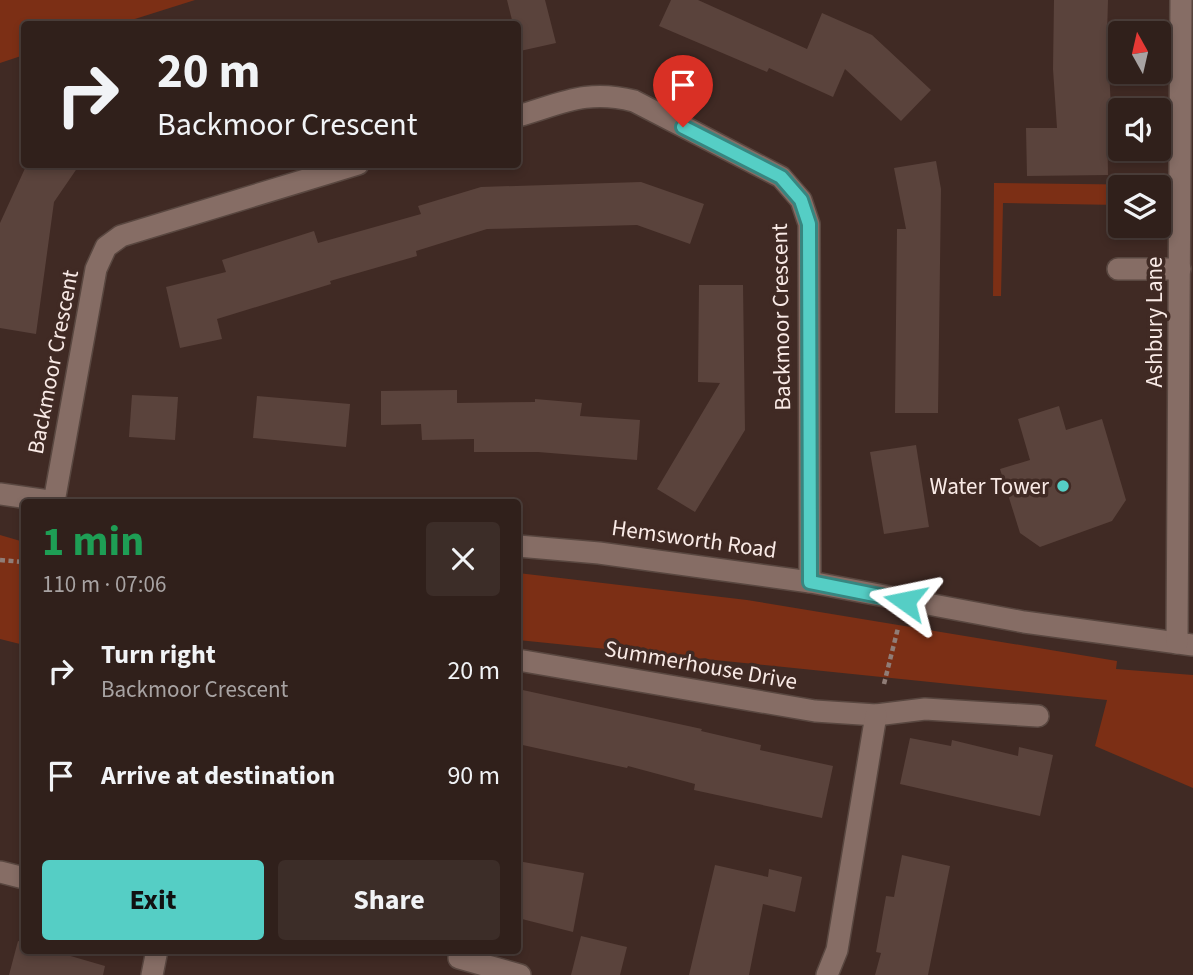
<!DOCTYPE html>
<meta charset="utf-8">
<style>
:root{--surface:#30201b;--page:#3c2d28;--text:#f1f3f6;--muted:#a8a3a3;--line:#4b3e3a;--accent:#55cec5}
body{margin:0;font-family:"Source Sans 3",sans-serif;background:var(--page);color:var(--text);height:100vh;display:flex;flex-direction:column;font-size:26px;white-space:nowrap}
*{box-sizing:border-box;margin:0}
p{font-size:23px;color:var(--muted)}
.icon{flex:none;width:38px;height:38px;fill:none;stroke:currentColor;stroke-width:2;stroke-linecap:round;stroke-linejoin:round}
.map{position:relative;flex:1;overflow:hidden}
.side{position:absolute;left:21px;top:499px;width:500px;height:455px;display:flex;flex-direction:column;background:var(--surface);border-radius:7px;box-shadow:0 4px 10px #0003,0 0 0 2px var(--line)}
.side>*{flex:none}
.top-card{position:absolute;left:21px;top:21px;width:500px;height:147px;border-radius:7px;box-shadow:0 4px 10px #0003,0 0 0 2px var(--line);background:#30201b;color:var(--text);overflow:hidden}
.needle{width:46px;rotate:352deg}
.buttons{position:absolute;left:1108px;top:21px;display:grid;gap:14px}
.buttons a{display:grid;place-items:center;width:63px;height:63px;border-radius:7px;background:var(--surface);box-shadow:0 4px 10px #0003,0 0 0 2px var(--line);font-size:35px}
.pin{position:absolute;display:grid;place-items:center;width:60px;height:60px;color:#fff;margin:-72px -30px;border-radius:50% 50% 50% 0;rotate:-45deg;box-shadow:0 0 7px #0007}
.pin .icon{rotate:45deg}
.me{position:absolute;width:77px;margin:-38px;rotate:282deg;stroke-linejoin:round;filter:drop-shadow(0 0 5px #0008)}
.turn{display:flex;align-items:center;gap:24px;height:147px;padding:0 21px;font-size:32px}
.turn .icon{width:91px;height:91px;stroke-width:2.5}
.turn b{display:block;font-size:49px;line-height:60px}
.round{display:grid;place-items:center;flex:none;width:74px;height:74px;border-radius:7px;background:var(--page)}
.summary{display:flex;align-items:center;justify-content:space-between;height:119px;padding:0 21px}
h1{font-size:42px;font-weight:700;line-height:52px;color:#1e9e55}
.primary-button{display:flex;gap:14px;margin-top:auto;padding:14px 21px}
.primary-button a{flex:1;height:80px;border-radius:7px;background:var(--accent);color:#111;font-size:28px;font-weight:700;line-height:80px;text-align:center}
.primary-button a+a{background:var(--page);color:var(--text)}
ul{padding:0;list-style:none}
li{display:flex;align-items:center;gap:21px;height:105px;padding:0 21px}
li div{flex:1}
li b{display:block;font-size:26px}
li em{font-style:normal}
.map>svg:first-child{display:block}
</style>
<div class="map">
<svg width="1193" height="975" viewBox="0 0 1193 975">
<rect width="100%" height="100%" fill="#402a24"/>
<g fill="#7c2f15">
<polygon points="0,0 195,0 119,24 24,24 24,55 0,63"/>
<polygon points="994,183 1163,185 1163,205 1159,205 1158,187 1120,187 1120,205 1003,203 1001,296 993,296"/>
<polygon points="0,535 24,542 24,645 0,639"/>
<polygon points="518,573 747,600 1117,661 1116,669 1193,675 1193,788 1095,746 1107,700 518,640"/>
</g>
<g fill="#5a433c">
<polygon points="507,0 545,0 556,43 520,51 518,24 513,24"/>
<polygon points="671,0 698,0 807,49 822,13 872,35 931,90 901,121 845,69 833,97 769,68 767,72 659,26"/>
<polygon points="1054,0 1108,0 1107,35 1111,107 1107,107 1108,175 1027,176 1026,128 1057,128 1053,69"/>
<polygon points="936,161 941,189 938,413 895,413 897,229 906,229 894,168"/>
<polygon points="27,164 80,164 54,202 36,334 0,328 0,223"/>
<polygon points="641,182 704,204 690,244 637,225 487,229 416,251 417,256 330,281 331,284 217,319 222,339 180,348 166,287 226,272 222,260 314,231 318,243 421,214 418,206 481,187"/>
<polygon points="699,285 743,285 745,430 695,512 657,489 720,383 698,382"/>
<polygon points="457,390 457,403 535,402 535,399 582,403 580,416 640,420 637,460 538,452 474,452 474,439 422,440 421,424 381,425 381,391"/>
<polygon points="132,395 178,397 175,440 129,437"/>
<polygon points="257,396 350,404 346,447 253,438"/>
<polygon points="1059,406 1066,430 1102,419 1126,500 1112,521 1040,547 1020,533 1000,469 1030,460 1018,419"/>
<polygon points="916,445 929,527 884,534 870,452"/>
<polygon points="518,689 702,729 701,731 761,745 760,750 833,766 822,818 694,790 695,784 628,766 627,768 518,744"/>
<polygon points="910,738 951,746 952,740 1018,756 1019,747 1053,755 1040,816 900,784"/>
<polygon points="902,855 950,866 928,975 875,975 881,953 876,952 886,896 894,897"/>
<polygon points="518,861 584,873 573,932 518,918"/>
<polygon points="715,865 768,877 769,869 802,877 795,912 763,904 749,975 689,975"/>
<polygon points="581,936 627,947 620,975 571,975"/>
<polygon points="18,941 24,943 24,950 50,950 105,966 103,975 9,975"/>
</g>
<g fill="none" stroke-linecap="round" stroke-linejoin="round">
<defs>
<g id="minor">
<path d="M518 116C563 103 587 89 634 101L781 177 801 200 809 224 810 582"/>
<polyline points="1118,269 1180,269"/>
<polyline points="0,494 56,502"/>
<polyline points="54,502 96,269 106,247 121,236 358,164"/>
<polyline points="518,546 599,553 810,582 1024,622 1193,645"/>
<polyline points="1177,643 1181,0"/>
<polyline points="518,660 815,711 876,715 925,709 1038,716"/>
<polyline points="0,872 24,878"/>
<polyline points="459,958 520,975"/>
<polyline points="152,975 157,950"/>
<polyline points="827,975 837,950 876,715"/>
</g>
</defs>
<use href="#minor" stroke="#594740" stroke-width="24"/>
<g stroke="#907d77" stroke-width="4.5" stroke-dasharray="5 3.5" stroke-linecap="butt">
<polyline points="0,560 24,562"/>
<polyline points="884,684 898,628"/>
</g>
<use href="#minor" stroke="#866d65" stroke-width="21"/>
</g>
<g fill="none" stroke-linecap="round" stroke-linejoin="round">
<defs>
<polyline id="route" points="683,127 781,177 801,200 809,224 810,582 905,601"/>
</defs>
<use href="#route" stroke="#378680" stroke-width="18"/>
<use href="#route" stroke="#55cec5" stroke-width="12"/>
</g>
<circle fill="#55cec5" stroke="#402a24" stroke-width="2.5" cx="1063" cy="486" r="7"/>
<g text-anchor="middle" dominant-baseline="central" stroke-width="7" stroke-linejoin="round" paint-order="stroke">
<g font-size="23" fill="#f9eae6" stroke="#402a24">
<text transform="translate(781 317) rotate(-91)">Backmoor Crescent</text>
<text transform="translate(1154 322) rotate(-90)">Ashbury Lane</text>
<text transform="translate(53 362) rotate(-79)">Backmoor Crescent</text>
<text transform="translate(694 539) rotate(8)">Hemsworth Road</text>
<text transform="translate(701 665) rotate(10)">Summerhouse Drive</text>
</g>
<g font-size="23" fill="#f9eae6" stroke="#402a24" text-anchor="end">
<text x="1049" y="486">Water Tower</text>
</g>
</g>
</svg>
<div class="buttons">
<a><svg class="needle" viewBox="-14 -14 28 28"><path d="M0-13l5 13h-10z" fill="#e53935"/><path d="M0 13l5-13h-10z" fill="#a8a3a3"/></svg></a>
<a><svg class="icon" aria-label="sound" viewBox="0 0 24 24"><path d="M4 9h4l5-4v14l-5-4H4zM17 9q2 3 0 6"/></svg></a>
<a><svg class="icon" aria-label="layers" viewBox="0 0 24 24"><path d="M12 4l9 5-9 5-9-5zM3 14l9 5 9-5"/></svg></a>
</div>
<div class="pin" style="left:683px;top:127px;background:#d93025"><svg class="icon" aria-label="arrive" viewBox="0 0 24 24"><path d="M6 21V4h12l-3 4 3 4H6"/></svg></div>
<svg class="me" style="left:905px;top:601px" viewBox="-20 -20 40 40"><path d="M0-17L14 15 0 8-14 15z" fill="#55cec5" stroke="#fff" stroke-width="4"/></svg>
<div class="top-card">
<div class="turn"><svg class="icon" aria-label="right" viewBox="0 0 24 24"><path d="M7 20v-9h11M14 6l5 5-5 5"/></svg><div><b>20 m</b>Backmoor Crescent</div></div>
</div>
<section class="side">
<div class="summary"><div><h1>1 min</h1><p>110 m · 07:06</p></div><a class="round"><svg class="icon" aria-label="close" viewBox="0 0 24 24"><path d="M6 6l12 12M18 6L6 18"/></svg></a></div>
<ul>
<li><svg class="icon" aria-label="right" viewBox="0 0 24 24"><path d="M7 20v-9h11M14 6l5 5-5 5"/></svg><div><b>Turn right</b><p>Backmoor Crescent</p></div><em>20 m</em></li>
<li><svg class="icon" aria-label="arrive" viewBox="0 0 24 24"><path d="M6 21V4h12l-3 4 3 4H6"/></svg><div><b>Arrive at destination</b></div><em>90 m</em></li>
</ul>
<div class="primary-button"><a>Exit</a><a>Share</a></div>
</section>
</div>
